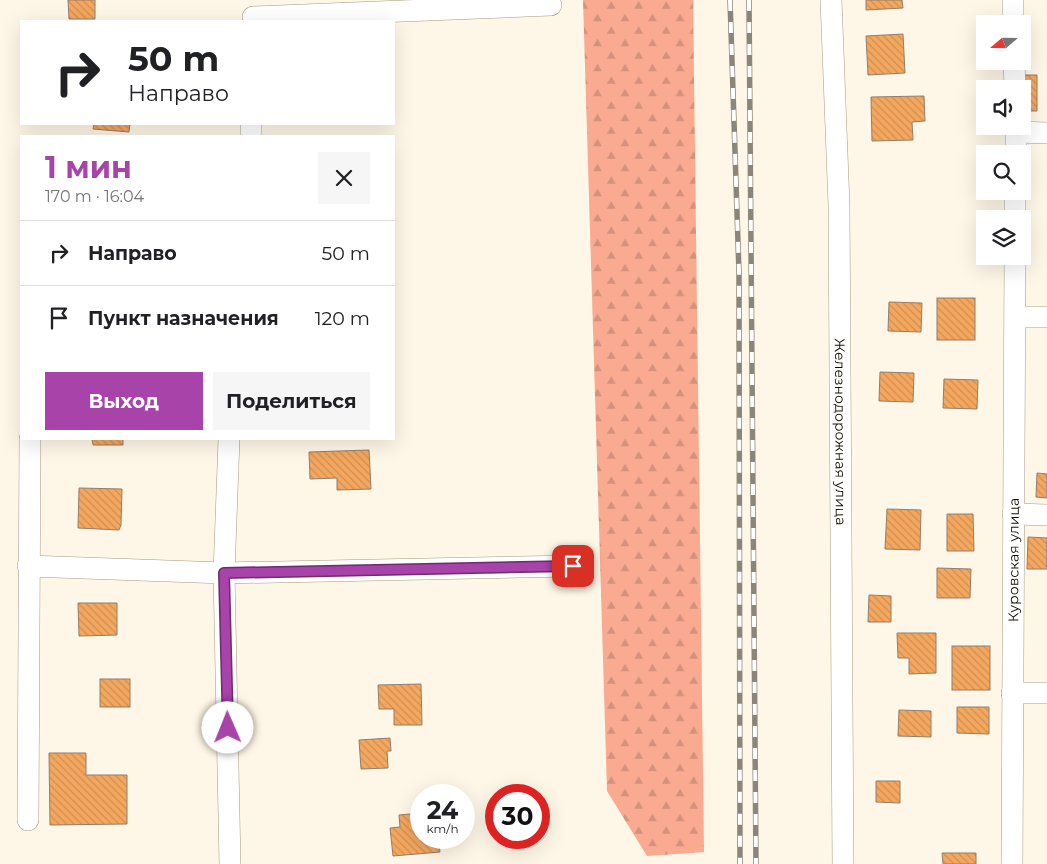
<!DOCTYPE html>
<html lang="ru">
<meta charset="utf-8">
<style>
:root{--surface:#fff;--page:#f6f6f6;--text:#202124;--muted:#757577;--line:#e0e0e0;--accent:#a743a9}
body{margin:0;font-family:Montserrat,sans-serif;background:var(--page);color:var(--text);height:100vh;display:flex;flex-direction:column;font-size:19px;white-space:nowrap}
*{box-sizing:border-box;margin:0}
p{font-size:16px;color:var(--muted)}
.icon{flex:none;width:28px;height:28px;fill:none;stroke:currentColor;stroke-width:2;stroke-linecap:round;stroke-linejoin:round}
.map{position:relative;flex:1;overflow:hidden}
.details{position:absolute;left:20px;top:135px;width:375px;height:305px;display:flex;flex-direction:column;background:var(--surface);border-radius:0px;box-shadow:0 5px 20px #0002}
.details>*{flex:none}
.guide{position:absolute;left:20px;top:20px;width:375px;height:105px;border-radius:0px;box-shadow:0 5px 20px #0002;background:#fff;color:var(--text);overflow:hidden}
.needle{width:32px;rotate:250deg}
.buttons{position:absolute;left:976px;top:15px;display:grid;gap:10px}
.buttons a{display:grid;place-items:center;width:55px;height:55px;border-radius:0px;background:var(--surface);box-shadow:0 5px 20px #0002;font-size:25px}
.speed{position:absolute;left:410px;top:784px;display:flex;gap:10px;font-size:25px;font-weight:700;text-align:center}
.speed>*{display:grid;place-content:center;width:65px;height:65px;border-radius:50%;background:var(--surface);box-shadow:0 5px 20px #0002;line-height:1}
.speed small{font-size:12px;font-weight:400}
.speed .limit{border:8px solid #d22;background:#fff;color:#111}
.pin{position:absolute;display:grid;place-items:center;width:42px;height:42px;color:#fff;margin:-21px;border-radius:10px;box-shadow:0 2px 8px #0006}
.me{position:absolute;width:55px;margin:-28px;rotate:359deg;stroke-linejoin:round;filter:drop-shadow(0 0 4px #0008)}
.turn{display:flex;align-items:center;gap:18px;height:105px;padding:0 25px;font-size:22px}
.turn .icon{width:65px;height:65px;stroke-width:2.5}
.turn b{display:block;font-size:35px;line-height:42px}
.round{display:grid;place-items:center;flex:none;width:52px;height:52px;border-radius:0px;background:var(--page)}
.head{display:flex;align-items:center;justify-content:space-between;height:85px;padding:0 25px}
h1{font-size:30px;font-weight:700;line-height:38px;color:var(--accent)}
.action{display:flex;gap:10px;margin-top:auto;padding:10px 25px}
.action a{flex:1;height:58px;border-radius:0px;background:var(--accent);color:#fff;font-size:20px;font-weight:700;line-height:58px;text-align:center}
.action a+a{background:var(--page);color:var(--text)}
ul{padding:0;list-style:none}
li{display:flex;align-items:center;gap:15px;height:65px;padding:0 25px;border-top:1px solid var(--line)}
li div{flex:1}
li b{display:block;font-size:19px}
li em{font-style:normal}
.map>svg:first-child{display:block}
</style>
<div class="map">
<svg width="1047" height="864" viewBox="0 0 1047 864">
<defs>
<pattern id="forest-firs" width="22" height="20" patternUnits="userSpaceOnUse" patternTransform="scale(1.25)"><rect width="22" height="20" fill="#f9aa90"/><path d="M5 1l3.5 6h-7zM16 11l3.5 6h-7z" fill="#d4917b"/></pattern>
<pattern id="building-back-hatch" width="6" height="6" patternUnits="userSpaceOnUse" patternTransform="scale(1.25)"><rect width="6" height="6" fill="#f4a75f"/><path d="M-1 5l2 2M0 0l6 6M5-1l2 2" fill="none" stroke="#d08f51"/></pattern>
</defs>
<rect width="100%" height="100%" fill="#fef6e6"/>
<polygon fill="url(#forest-firs)" points="583,0 693,0 704,852 647,856 607,791"/>
<g fill="url(#building-back-hatch)" stroke="#937d6a">
<polygon points="68,0 95,0 95,19 69,19"/>
<polygon points="866,0 902,0 903,8 866,10"/>
<polygon points="903,34 905,73 868,75 866,36"/>
<polygon points="1021,75 1037,75 1037,111 1022,111"/>
<polygon points="924,96 925,121 912,122 913,140 872,141 871,97"/>
<polygon points="94,124 130,124 129,132 93,129"/>
<rect x="937" y="298" width="38" height="42"/>
<polygon points="889,302 922,303 921,332 888,331"/>
<polygon points="880,372 914,373 913,402 879,401"/>
<polygon points="944,379 978,380 977,409 943,408"/>
<polygon points="92,439 123,439 123,445 93,445"/>
<polygon points="369,450 371,489 337,490 337,478 310,479 309,452"/>
<polygon points="1037,473 1047,474 1047,498 1036,497"/>
<polygon points="79,488 122,489 121,525 119,530 78,528"/>
<polygon points="887,509 921,510 920,550 885,549"/>
<polygon points="947,514 973,514 974,551 947,551"/>
<polygon points="1028,537 1047,538 1047,569 1027,569"/>
<polygon points="937,568 971,569 970,598 937,598"/>
<polygon points="869,595 891,596 891,622 868,622"/>
<polygon points="78,603 117,603 117,635 79,636"/>
<polygon points="897,633 936,633 936,673 909,674 909,658 898,658"/>
<rect x="952" y="646" width="38" height="44"/>
<rect x="100" y="679" width="30" height="28"/>
<polygon points="421,684 422,725 394,725 394,709 379,709 378,685"/>
<polygon points="957,707 989,707 989,734 957,733"/>
<polygon points="899,710 931,711 931,737 898,736"/>
<polygon points="390,738 391,751 387,751 388,768 361,769 359,740"/>
<polygon points="49,753 86,753 86,775 127,775 127,824 50,825"/>
<polygon points="876,781 900,781 900,803 876,802"/>
<polygon points="421,813 421,838 438,838 440,852 393,856 390,828 400,827 399,815"/>
<polygon points="942,853 976,853 976,864 943,864"/>
</g>
<g fill="none" stroke-linecap="round" stroke-linejoin="round">
<defs>
<g id="minor">
<path id="s1" d="M831 0 839 205 843 864"/>
<polyline points="1013,0 1013,24"/>
<polyline points="253,17 551,5"/>
<polyline points="1014,61 1015,89"/>
<polyline points="1016,132 1047,133"/>
<polyline points="251,136 251,124"/>
<polyline points="1016,154 1016,126"/>
<polyline points="1015,219 1015,191"/>
<polyline points="1016,317 1047,317"/>
<polyline points="229,439 224,573 230,864"/>
<polyline points="1013,514 1047,515"/>
<polyline points="28,566 224,573 573,566"/>
<polyline points="1012,693 1047,693"/>
<polyline points="28,820 30,439"/>
<path id="s2" d="M1012 864 1015 256"/>
</g>
</defs>
<use href="#minor" stroke="#a69b81" stroke-width="22"/>
<use href="#minor" stroke="#fff" stroke-width="21"/>
<defs>
<g id="rail">
<polyline points="730,0 739,273 740,864"/>
<polyline points="749,0 756,864"/>
</g>
</defs>
<use href="#rail" stroke="#8c867a" stroke-width="5.5"/>
<use href="#rail" stroke="#fff" stroke-width="4" stroke-dasharray="11" stroke-linecap="butt"/>
</g>
<g fill="none" stroke-linecap="round" stroke-linejoin="round">
<defs>
<polyline id="route" points="228,728 224,573 573,566"/>
</defs>
<use href="#route" stroke="#6d2c6e" stroke-width="12"/>
<use href="#route" stroke="#a743a9" stroke-width="9"/>
</g>
<g text-anchor="middle" dominant-baseline="central" stroke-width="4" stroke-linejoin="round" paint-order="stroke">
<g font-size="14" fill="#100c04" stroke="#fff">
<text stroke="none"><textPath href="#s1" startOffset="432">Железнодорожная улица</textPath></text>
<text stroke="none"><textPath href="#s2" startOffset="304">Куровская улица</textPath></text>
</g>
</g>
</svg>
<div class="buttons">
<a><svg class="needle" viewBox="-14 -14 28 28"><path d="M0-13l5 13h-10z" fill="#e53935"/><path d="M0 13l5-13h-10z" fill="#757577"/></svg></a>
<a><svg class="icon" aria-label="sound" viewBox="0 0 24 24"><path d="M4 9h4l5-4v14l-5-4H4zM17 9q2 3 0 6"/></svg></a>
<a><svg class="icon" aria-label="search" viewBox="0 0 24 24"><circle cx="10" cy="10" r="6"/><path d="M15 15l6 6"/></svg></a>
<a><svg class="icon" aria-label="layers" viewBox="0 0 24 24"><path d="M12 4l9 5-9 5-9-5zM3 14l9 5 9-5"/></svg></a>
</div>
<div class="speed"><div>24<small>km/h</small></div><div class="limit">30</div></div>
<div class="pin" style="left:573px;top:566px;background:#d93025"><svg class="icon" aria-label="arrive" viewBox="0 0 24 24"><path d="M6 21V4h12l-3 4 3 4H6"/></svg></div>
<svg class="me" style="left:228px;top:728px" viewBox="-20 -20 40 40"><circle r="19" fill="#fff"/><path d="M0-13L10 11 0 6-10 11z" fill="#a743a9"/></svg>
<div class="guide">
<div class="turn"><svg class="icon" aria-label="right" viewBox="0 0 24 24"><path d="M7 20v-9h11M14 6l5 5-5 5"/></svg><div><b>50 m</b>Направо</div></div>
</div>
<section class="details">
<div class="head"><div><h1>1 мин</h1><p>170 m · 16:04</p></div><a class="round"><svg class="icon" aria-label="close" viewBox="0 0 24 24"><path d="M6 6l12 12M18 6L6 18"/></svg></a></div>
<ul>
<li><svg class="icon" aria-label="right" viewBox="0 0 24 24"><path d="M7 20v-9h11M14 6l5 5-5 5"/></svg><div><b>Направо</b></div><em>50 m</em></li>
<li><svg class="icon" aria-label="arrive" viewBox="0 0 24 24"><path d="M6 21V4h12l-3 4 3 4H6"/></svg><div><b>Пункт назначения</b></div><em>120 m</em></li>
</ul>
<div class="action"><a>Выход</a><a>Поделиться</a></div>
</section>
</div>
